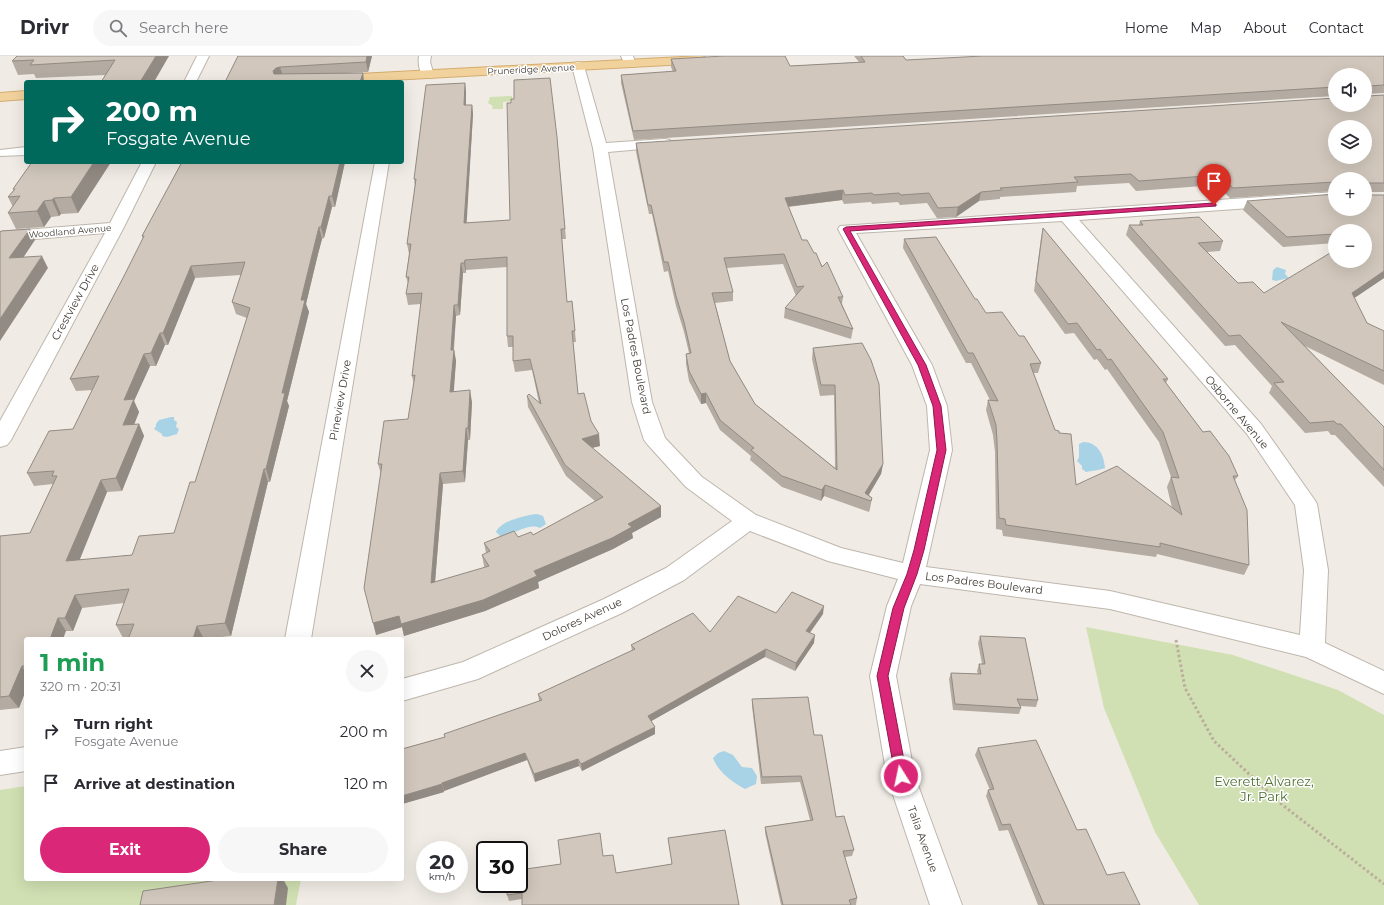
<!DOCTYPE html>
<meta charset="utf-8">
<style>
:root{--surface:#fff;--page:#f7f7f7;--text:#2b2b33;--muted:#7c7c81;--line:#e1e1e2;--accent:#db2777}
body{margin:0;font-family:Montserrat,sans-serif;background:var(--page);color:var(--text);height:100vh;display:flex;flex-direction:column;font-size:15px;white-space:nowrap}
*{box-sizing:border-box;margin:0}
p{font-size:13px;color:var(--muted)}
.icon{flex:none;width:22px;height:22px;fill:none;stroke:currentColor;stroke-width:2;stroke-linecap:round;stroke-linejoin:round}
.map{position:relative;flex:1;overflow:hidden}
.drawer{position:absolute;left:24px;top:581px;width:380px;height:244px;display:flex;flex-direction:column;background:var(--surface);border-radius:4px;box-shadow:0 4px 16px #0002}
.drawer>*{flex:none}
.top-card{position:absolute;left:24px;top:24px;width:380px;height:84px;border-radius:4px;box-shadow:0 4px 16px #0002;background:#00695c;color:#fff;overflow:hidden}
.tools{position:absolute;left:1328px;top:12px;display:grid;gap:8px}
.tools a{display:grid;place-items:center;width:44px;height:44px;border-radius:50%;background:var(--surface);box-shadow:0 4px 16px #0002;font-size:20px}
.speed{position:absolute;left:416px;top:785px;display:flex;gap:8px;font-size:20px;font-weight:700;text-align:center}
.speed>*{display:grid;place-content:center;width:52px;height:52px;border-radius:50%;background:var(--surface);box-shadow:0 4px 16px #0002;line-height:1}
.speed small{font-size:10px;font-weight:400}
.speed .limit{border:2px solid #111;border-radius:6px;background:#fff;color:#111}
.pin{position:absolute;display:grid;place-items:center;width:34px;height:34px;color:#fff;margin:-41px -17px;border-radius:50% 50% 50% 0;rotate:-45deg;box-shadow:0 0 4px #0007}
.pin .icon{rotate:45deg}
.me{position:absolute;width:44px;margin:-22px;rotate:350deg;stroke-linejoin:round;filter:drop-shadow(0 0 3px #0008)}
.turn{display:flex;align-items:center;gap:14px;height:84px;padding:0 16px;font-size:18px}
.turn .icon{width:52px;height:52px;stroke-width:2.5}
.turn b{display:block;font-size:28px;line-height:34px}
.round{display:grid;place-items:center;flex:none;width:42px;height:42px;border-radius:21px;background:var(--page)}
.summary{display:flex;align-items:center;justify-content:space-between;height:68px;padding:0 16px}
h1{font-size:24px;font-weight:700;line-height:30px;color:#1e9e55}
.action{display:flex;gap:8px;margin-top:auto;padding:8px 16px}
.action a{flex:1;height:46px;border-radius:24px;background:var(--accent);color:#fff;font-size:16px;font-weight:700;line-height:46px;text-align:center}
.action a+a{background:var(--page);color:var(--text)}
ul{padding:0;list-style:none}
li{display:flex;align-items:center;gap:12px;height:52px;padding:0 16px}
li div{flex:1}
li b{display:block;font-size:15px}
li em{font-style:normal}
header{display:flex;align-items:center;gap:24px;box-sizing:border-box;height:56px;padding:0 20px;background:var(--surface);border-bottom:1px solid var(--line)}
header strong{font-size:19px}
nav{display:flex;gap:22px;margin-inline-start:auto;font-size:14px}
.search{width:280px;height:36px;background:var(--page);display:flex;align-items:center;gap:10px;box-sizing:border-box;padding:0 14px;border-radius:22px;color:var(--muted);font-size:15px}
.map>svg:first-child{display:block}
</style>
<header>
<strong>Drivr</strong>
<div class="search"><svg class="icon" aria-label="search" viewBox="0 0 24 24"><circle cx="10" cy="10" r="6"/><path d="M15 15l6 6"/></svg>Search here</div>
<nav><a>Home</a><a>Map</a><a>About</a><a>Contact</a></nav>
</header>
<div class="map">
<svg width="1384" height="849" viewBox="0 0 1384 849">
<rect width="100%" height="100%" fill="#f0ece5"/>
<g fill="#d0e0b2">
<polygon points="512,40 512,45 503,46 503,53 492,53 493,50 488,47 490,41"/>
<polygon points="1086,571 1233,599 1338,634 1384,659 1384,849 1199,849 1155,776 1104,652"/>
<polygon points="26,730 26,823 301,823 296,849 0,849 0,734"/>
</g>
<g fill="#a8d3e7">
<polygon points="1277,211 1286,214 1285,218 1289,222 1276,225 1272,224 1273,214"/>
<polygon points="171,361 174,361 174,364 177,366 176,371 179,373 177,378 167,381 162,380 162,378 154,373 156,370 156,368 159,364"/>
<path d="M1083 386C1098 386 1104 399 1105 412 1100 414 1091 415 1086 416L1082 413V410L1077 405 1079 401V388Z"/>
<path d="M537 458 543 460 546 468 540 472C527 466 514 480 500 480L496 476C500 465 526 459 537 458Z"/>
<path d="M724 695 733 699 742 711 752 712 757 720 756 728 745 733C732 726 718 716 713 702L718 697Z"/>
</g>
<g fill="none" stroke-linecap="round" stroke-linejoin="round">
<defs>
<g id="minor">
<polygon points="197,0 209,0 196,26 184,26"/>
<path d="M419 0H431L430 6 434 19 432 22H424C419 15 418 7 419 0Z"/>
<polygon points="621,0 633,0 636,8 634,11 626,11"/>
<path d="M578 6 582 7 584 10 606 87 665 83 670 84 672 87 670 90 665 91 608 96 652 346 665 382 702 421 756 459 841 492 903 507 930 394 927 350 912 309 838 173 840 170 1335 136V146L1079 164 1261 368 1314 443 1317 448 1328 514 1325 587 1384 615V638L1306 601 1110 553 920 528 911 550 896 620 915 721 962 849H930L887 721 870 620 887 550 898 523 828 505 750 475 684 524 622 557 478 623 402 645V623L463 606 604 543 666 512 732 465 686 431 648 389 644 384 632 346 593 92 572 10 574 7ZM1062 165 1247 378 1295 449 1304 514 1300 579 1110 535 926 511 952 394 947 350 932 309 856 177Z"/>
<polygon points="26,91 26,99 0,100 0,94"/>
<polygon points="142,106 156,106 124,171 11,384 7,389 0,391 0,365 105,177 0,186 0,176 110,167"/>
<polygon points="375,106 389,106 311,583 285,583"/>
<polygon points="26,691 26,715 0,719 0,695"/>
</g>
<g id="major">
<polygon points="701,0 705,1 707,4 705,7 355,26 277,26 279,23 283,22"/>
<polygon points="26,35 26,43 0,45 0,37"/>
</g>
</defs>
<use href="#minor" stroke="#beb6ac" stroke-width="2"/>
<use href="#major" stroke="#d5ac6f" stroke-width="2"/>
<polyline stroke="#bbad9c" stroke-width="3" stroke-dasharray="2.5 2.5" stroke-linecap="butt" points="1176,584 1185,632 1214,685 1280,747 1384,828"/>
<use href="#minor" fill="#fff" fill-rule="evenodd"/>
<use href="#major" fill="#f2d29c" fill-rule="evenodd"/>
</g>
<g fill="#b4aba2" fill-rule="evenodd">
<polygon points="17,0 169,0 106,19 36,22 34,18 18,19 12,5"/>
<polygon points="238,0 372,0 368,16 346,17 363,17 364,26 225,26"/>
<polygon points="854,0 903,0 906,4 1384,0 1384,37 1368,38 1368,40 1384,39 1384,136 1368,136 1368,139 1384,139 1384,222 1354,242 1367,267 1384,275 1384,329 1305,290 1384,371 1384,431 1335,379 1331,379 1328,375 1305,377 1269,337 1272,330 1235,289 1225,290 1126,179 1129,169 1139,169 1140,165 1223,185 1220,195 1207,196 1238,227 1264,237 1335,205 1365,175 1335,175 1335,187 1283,191 1243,154 1247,145 1335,153 1365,123 1335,123 1335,135 1230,142 1216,129 1136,135 1129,127 1077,130 1076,136 1000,141 1000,143 979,145 956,161 937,162 927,147 900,149 898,146 872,148 871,146 844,148 842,144 788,151 802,184 814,197 843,241 842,248 853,273 851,283 784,262 785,252 796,240 783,208 726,212 733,236 733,245 715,247 730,305 755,348 835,412 834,339 820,340 812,303 813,292 883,408 881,418 869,439 872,442 870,453 869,456 824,440 821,445 782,431 750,404 751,400 720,374 706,347 701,348 689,325 686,308 686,298 689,297 684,276 676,250 668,215 664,216 652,158 649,158 636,96 636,87 1365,49 1335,19 1335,40 634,84 621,27 621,19 673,16 671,11 671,3 790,10 859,6"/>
<path d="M465 27 466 36V49H472L473 58 466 167 510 164 557 81 566 183H562L567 246 572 245 576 286H573L578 338 591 365 600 390 592 392 661 450V461L632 477 633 482 613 493 538 526 539 532 485 555 404 580 402 571 376 579 381 418 378 408 408 363 414 328 412 320 421 248 408 249 406 238 408 227 406 221 409 198 407 188 415 131 414 123ZM507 211V280L508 291H513V305L515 316 532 314 539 347 527 340 528 351 566 420 596 446 533 479 484 487 486 497 482 499 484 510 485 512 435 526 443 428 465 426 468 384H470L472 346 453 336 456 305 454 294 456 260 460 259 463 217H466V214Z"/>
<polygon points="111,106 78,157 61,158 59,160 51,161 44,171 16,173 8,157 13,151 8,141 14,134 13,133"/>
<path d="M182 106H345L335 151H332L324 182 322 183 318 198 306 248 309 256 287 345 289 350 270 426H268L231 580 204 583H128L129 581 123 582 116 569 124 547 82 552 73 575H66L26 583V634L19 652 0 654V480L30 477 53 428 34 430 27 417 73 373 93 334 76 335 70 323 124 220 143 183 142 180ZM241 219 232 246 236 258 247 262 195 426 174 477 132 499 79 504 107 436 122 435 144 380 139 368H134L139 356 134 345 150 310H156L165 289H168L195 222Z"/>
<polygon points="1043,172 1168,323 1166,327 1203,376 1238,420 1235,424 1249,509 1244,519 1157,498 1156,501 1003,480 1002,474 996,473 995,396 993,379 986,354 988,344 990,344 971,307 966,307 903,192 904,183 975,243 986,257 1019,280 1041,307 1038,317 1033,317 1055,374 1059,377 1076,429 1172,452 1167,431 1171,421 1159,386 1107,313 1105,314 1097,303 1094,304 1074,277 1065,278 1034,235 1041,182"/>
<polygon points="776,557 823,558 810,577 814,587 795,615 765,601 651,665 655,678 582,715 579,710 535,726 527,704 444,735 444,736 402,748 402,693 445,681 539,645 538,638 632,595 631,589 710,576"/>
<polygon points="980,580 1038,644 1036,651 1020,650 1021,652 1019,658 953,654 949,623 951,617 978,618 977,615 979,608 982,608 978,587"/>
<polygon points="752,643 814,679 836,761 854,794 852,800 845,801 857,842 856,849 781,849 765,777 765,771 810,764 800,726 761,728 752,650"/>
<polygon points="978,692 1077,774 1107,819 1140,849 1038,849 1008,774 999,775 986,740 988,734 990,734 975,699"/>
<polygon points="668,782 739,849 522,843 509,845 507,839 616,817 672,808 669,789"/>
</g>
<g fill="#928b84">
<polygon points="156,0 169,0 154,26 140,26"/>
<polygon points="367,0 372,0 368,16 366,6"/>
<polygon points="280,11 283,20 276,25 273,15 276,12"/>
<polygon points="363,17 364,26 360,26"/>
<polygon points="465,27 466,36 466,58 464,49"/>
<polygon points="472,49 473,58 466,178 464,167"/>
<polygon points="94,106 111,106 78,157 71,141"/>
<polygon points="340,106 345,106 335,151 332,140"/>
<polygon points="843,134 842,144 784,151 785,142"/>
<polygon points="981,136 979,145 956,161 958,151"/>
<polygon points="329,140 332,151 324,182 321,171"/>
<polygon points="54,142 61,158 59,160 52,144"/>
<polygon points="44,145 51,161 44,171 37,155"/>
<polygon points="319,171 322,183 318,198 306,248 309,256 287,345 289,350 270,426 266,413 282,337 301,244 315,187"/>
<polygon points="30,173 35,184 15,214 9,202"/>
<polygon points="42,200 48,212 0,285 0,263"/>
<polygon points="465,204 466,214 466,217 464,207"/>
<polygon points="461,207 463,217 460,259 458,249"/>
<polygon points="191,210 195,222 168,289 163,277"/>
<polygon points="1384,215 1384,222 1347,247 1352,237"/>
<polygon points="454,249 456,260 453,298 454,294 456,305 453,347 450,336 451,294"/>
<polygon points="160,277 165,289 156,310 151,297"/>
<polygon points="144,298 150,310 134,345 139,356 129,382 123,369 124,344"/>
<polygon points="470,334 472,346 470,384 468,372"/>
<polygon points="706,337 706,347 701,348 701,338"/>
<polygon points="139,368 144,380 122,435 116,422"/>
<polygon points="466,372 468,384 465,426 463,415"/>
<polygon points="599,378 600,390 583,394 582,383"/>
<polygon points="883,408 881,418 866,443 865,437"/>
<polygon points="264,413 268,426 231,580 225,567"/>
<polygon points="440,417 443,428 434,539 431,527"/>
<polygon points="101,424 107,436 74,518 66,505"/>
<polygon points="825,429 824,440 821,445 822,434"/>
<polygon points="661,450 661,461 632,477 633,482 613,493 538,526 539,532 485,555 404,580 402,571 376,579 373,567 534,515 628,468"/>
<polygon points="75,539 82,552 73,575 65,562"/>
<polygon points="824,550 823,558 805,583 806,575"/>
<polygon points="58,562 66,575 63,583 50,583"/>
<polygon points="197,570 204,583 193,583"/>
<polygon points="815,579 814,587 795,615 796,607"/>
<polygon points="766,593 765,601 648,667 648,660"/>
<polygon points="22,610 26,617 26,634 19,652 9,640"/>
<polygon points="655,671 655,678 582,715 581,708"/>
<polygon points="525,697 527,704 444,735 442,727"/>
<polygon points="578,703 579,710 535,726 534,718"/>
<polygon points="442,728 444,736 402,748 402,740"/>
<polygon points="278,823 283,823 288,832 286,849 274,849"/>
</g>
<g fill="#d1c7bc" stroke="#928b84" fill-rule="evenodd">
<polygon points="17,0 156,0 140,26 101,26 115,4 30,9 34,4 12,5"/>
<polygon points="238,0 367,0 366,6 280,11 276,12 273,15 274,18 363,17 360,26 225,26"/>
<path d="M724 0H785L790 10 865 6 861 0H903L906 4 983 0H1384V29L1368 30V40L1384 39V127H1368V139H1384V215L1352 237 1367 267 1384 275V315L1281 266 1384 371V414L1341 368H1337L1334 365 1310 367 1274 327 1284 326 1240 279 1229 280 1129 169H1143L1140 165 1199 161 1223 185 1198 187 1238 227 1253 226 1264 237 1335 194V205H1365V175H1335V178L1287 181 1247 145 1335 138V153H1365V123H1335V126L1233 132 1219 119 1139 125 1131 118 1074 121 1078 126 1000 132 1002 134 981 136 958 151 938 152 929 137 901 139 899 137 874 139 872 137 845 139 843 134 785 142 802 184H807L814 197H816L822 211 827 206 843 241H838L853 273 785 252 804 230 797 231 784 198 724 202 733 236 712 237 730 305 755 348 837 414 835 329H821L813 292 862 287 871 304 879 328 883 408 865 437 872 442 871 445 825 429 822 434 782 420 751 394 754 392 720 364 706 337 701 338 689 315 686 298 691 297 684 266 676 240 668 206H664L651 149H648L636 87 1335 42V49H1365V19H1335V31L633 75 621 19 676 15 671 3ZM1335 71H1365V101H1335Z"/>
<path d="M550 22 557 81 565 173H561L567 246 572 245 575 275H572L578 338 584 337 591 365 599 378 582 383 661 450 628 468 632 471 612 482 534 515 537 520 483 544 401 568 399 560 373 567 364 532 382 408H378L384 365 408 363 415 319 412 320 422 237 406 238 409 221H406L411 188H407L416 123H414L426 29 465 27 464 49H472L464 167 510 164 507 47H511V43H514V24ZM507 201V280H513V305L530 303 541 348 529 338 527 340 565 409 603 441 533 479 531 476 518 481 514 475 484 487 490 495 482 499 489 510 431 527 440 417 463 415 466 372H468L470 334 450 336 454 294H451L454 249H458L461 207H464L465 204Z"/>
<polygon points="32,106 94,106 71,141 54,142 52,144 44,145 37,155 8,157 20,140 8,141 15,133 13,133"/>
<path d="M182 106H340L332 140H329L321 171H319L315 187 301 244H305L282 337H285L266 413H264L225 567 197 570 193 583H128L134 568 116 569 129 533 75 539 65 562H58L50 583H26V610H22L9 640 0 641V480L30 477 57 420H52L54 415 27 417 49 375 73 373 99 320 70 323 124 220 144 180H142ZM245 206 232 246 250 252 195 426H190L174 477 139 480 132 499 66 505 101 424 116 422 139 368 123 369 134 343 124 344 144 298 151 297 160 277H163L191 210Z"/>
<polygon points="1043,172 1168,323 1163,323 1203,376 1210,375 1229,400 1238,420 1233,420 1247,454 1249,509 1160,487 1160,491 1006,469 1005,463 999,462 997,385 996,369 988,344 998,345 973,297 968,297 904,183 936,181 975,243 977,243 986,257 1002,256 1019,280 1024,280 1041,307 1030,308 1055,374 1059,375 1059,377 1071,378 1076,429 1117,410 1182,459 1171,421 1179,422 1163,376 1111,303 1108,304 1100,293 1097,294 1077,267 1068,268 1036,225"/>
<polygon points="30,173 9,202 42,200 0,263 0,176 1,175"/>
<polygon points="792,536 824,550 806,575 815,579 796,607 766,593 648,660 655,671 581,708 578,703 534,718 525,697 442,727 442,728 402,740 402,693 445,681 444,678 542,644 538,638 635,593 631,589 693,557 710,576 738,540 776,557"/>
<polygon points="980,580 1025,582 1038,644 1017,643 1021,652 955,648 951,617 981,618 979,608 985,608"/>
<polygon points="808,641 814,679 822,679 836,761 844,760 854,794 843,795 857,842 849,844 851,849 783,849 765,771 813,764 801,720 762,721 752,643"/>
<polygon points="1036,684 1077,774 1086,773 1107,819 1124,816 1140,849 1044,849 1010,768 1002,769 988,734 994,733 978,692"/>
<polygon points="725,774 739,849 522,849 522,837 507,839 507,828 519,828 519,814 561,808 558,784 600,777 603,800 613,799 616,817 672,808 668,782"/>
<polygon points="225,823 278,823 274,849 140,849 143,835"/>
</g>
<polygon fill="#db2777" stroke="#8e194d" points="1214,147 1216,148 1216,150 850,175 926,309 941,350 946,394 924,494 917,518 904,552 888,620 907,720 905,724 901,726 896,724 877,620 893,552 907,518 914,494 937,394 933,350 918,309 843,173 846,171"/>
<g text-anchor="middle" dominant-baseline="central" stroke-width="3" stroke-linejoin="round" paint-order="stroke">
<g font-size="9" fill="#423c36" stroke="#fff">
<text transform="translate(531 13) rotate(-3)">Pruneridge Avenue</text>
<text transform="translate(70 175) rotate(-5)">Woodland Avenue</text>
</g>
<g font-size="11" fill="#423c36" stroke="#fff">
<text transform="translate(75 246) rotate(-61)">Crestview Drive</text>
<text transform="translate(636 300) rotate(79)">Los Padres Boulevard</text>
<text transform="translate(340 344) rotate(-80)">Pineview Drive</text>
<text transform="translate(1237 356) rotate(50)">Osborne Avenue</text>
<text transform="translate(984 527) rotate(7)">Los Padres Boulevard</text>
<text transform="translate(582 563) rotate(-25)">Dolores Avenue</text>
<text transform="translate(923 783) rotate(70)">Talia Avenue</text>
</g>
<g font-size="13" fill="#4d6d30" stroke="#fff">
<text x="1264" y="725">Everett Alvarez,<tspan x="1264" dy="15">Jr. Park</tspan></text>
</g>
</g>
</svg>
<div class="tools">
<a><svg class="icon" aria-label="sound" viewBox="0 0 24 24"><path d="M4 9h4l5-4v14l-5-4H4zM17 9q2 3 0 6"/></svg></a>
<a><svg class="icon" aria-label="layers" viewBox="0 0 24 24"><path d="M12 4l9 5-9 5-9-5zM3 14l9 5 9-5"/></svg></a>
<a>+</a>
<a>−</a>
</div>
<div class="speed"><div>20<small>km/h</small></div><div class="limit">30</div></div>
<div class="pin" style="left:1214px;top:149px;background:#d93025"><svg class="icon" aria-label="arrive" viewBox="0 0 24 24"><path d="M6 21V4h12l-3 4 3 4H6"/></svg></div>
<svg class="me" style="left:901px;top:720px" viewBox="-20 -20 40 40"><circle r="17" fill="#db2777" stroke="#fff" stroke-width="3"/><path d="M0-11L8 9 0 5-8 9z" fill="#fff"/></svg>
<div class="top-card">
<div class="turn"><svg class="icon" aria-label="right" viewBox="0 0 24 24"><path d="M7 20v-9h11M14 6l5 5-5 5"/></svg><div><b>200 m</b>Fosgate Avenue</div></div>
</div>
<section class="drawer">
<div class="summary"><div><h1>1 min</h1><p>320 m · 20:31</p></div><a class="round"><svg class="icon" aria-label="close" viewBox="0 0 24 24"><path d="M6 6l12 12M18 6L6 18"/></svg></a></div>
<ul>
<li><svg class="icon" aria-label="right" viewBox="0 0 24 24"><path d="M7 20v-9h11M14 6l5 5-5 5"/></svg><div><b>Turn right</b><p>Fosgate Avenue</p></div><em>200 m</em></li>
<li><svg class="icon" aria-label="arrive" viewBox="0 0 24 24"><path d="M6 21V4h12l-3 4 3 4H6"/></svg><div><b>Arrive at destination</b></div><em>120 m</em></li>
</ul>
<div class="action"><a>Exit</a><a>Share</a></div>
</section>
</div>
